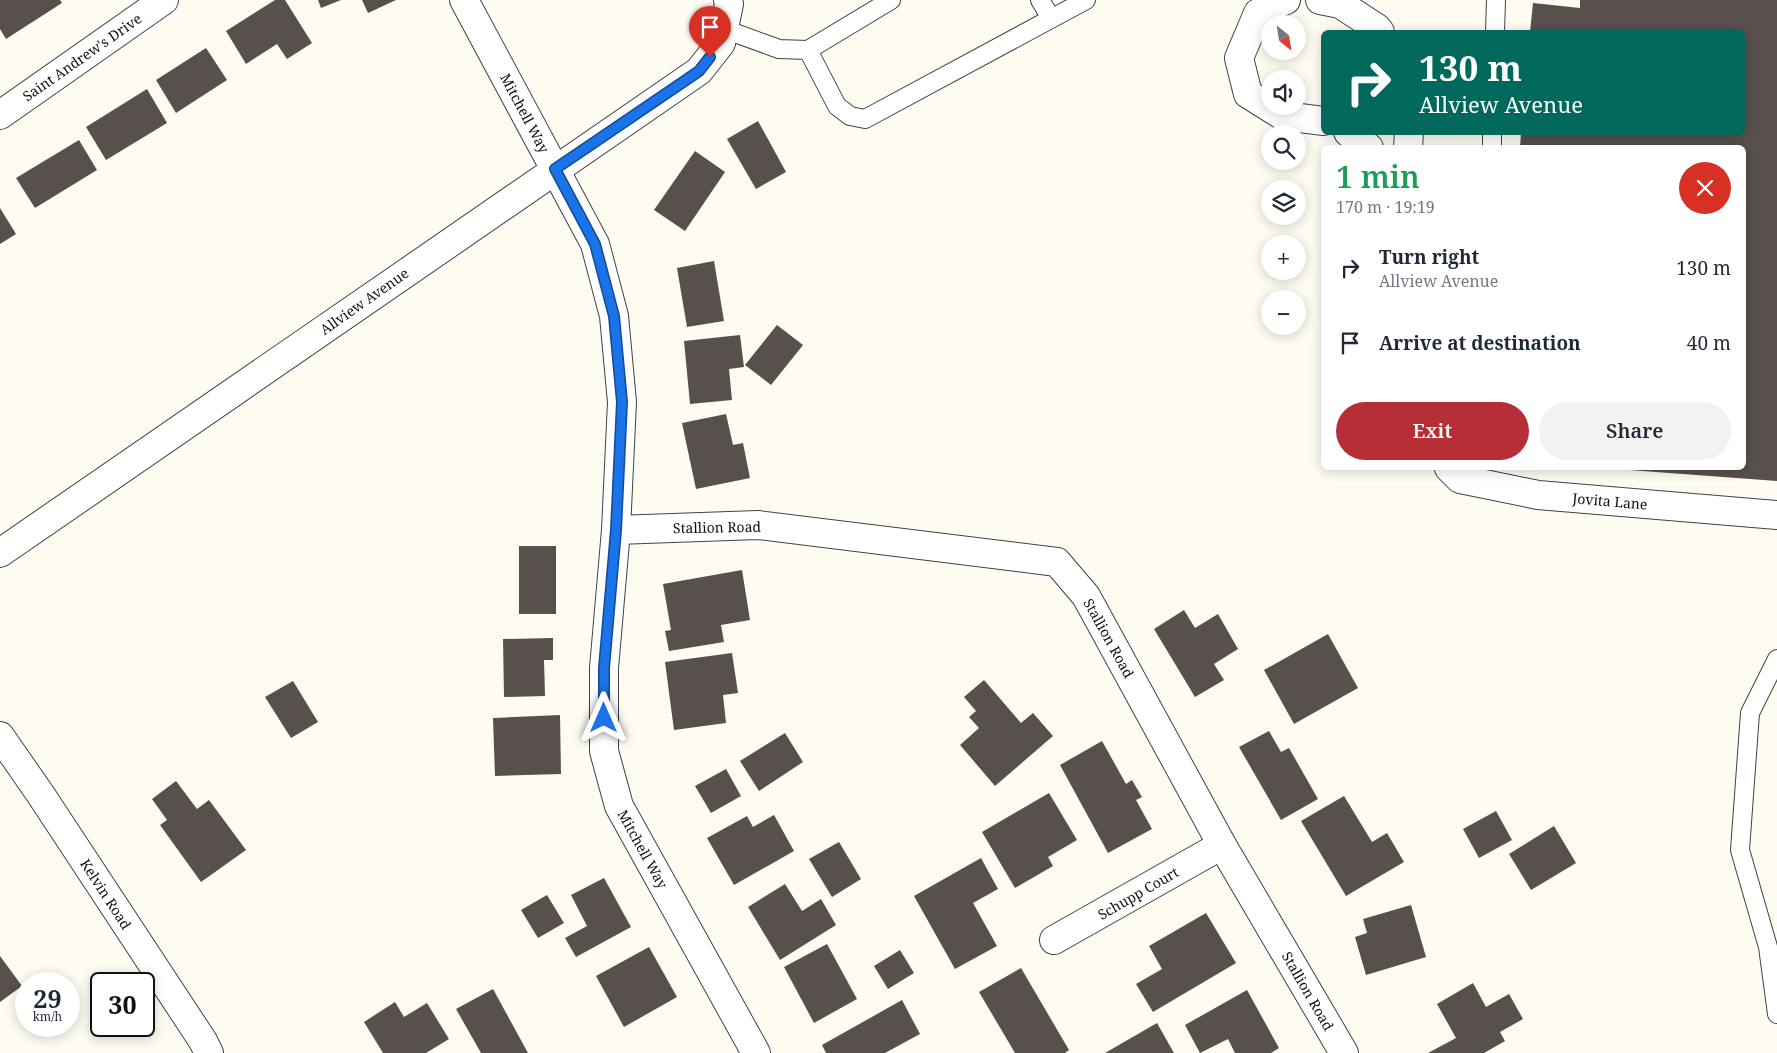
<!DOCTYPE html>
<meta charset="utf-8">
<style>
:root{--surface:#fff;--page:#f2f2f3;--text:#1f2937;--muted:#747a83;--accent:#b62f37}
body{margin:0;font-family:"Noto Serif",serif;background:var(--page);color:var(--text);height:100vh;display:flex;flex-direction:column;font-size:19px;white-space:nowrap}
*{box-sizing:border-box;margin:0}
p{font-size:16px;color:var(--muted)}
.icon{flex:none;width:28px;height:28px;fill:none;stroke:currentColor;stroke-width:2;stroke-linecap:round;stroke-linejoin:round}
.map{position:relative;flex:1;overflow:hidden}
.details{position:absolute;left:1321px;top:145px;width:425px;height:325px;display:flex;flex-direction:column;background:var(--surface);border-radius:8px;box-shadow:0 2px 12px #0003}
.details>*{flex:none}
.top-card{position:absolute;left:1321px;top:30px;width:425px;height:105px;border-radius:8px;box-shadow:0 2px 12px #0003;background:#00695c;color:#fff;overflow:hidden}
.needle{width:32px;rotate:150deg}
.controls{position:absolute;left:1261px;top:15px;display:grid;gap:10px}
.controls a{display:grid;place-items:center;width:45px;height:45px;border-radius:50%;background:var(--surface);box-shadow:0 2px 12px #0003;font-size:25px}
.speed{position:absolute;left:15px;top:972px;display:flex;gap:10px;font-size:25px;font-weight:700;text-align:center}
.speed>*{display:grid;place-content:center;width:65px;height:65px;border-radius:50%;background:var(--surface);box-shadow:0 2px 12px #0003;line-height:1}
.speed small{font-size:12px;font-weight:400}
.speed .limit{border:2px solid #111;border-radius:8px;background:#fff;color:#111}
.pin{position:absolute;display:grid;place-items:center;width:42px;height:42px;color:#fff;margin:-51px -21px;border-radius:50% 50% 50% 0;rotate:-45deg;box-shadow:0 0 5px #0007}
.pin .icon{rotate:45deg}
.me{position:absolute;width:55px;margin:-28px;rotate:0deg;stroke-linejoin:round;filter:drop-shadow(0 0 4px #0008)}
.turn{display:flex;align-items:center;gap:18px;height:105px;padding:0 15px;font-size:22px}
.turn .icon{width:65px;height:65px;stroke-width:2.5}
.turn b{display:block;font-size:35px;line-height:42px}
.round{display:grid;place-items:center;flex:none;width:52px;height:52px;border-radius:26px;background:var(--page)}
.head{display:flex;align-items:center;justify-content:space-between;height:85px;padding:0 15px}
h1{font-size:30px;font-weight:600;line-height:38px;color:#1e9e55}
.cta{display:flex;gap:10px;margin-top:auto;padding:10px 15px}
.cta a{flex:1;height:58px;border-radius:30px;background:var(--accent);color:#fff;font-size:20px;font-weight:600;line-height:58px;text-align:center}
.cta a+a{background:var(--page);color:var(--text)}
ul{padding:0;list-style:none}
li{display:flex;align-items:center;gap:15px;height:75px;padding:0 15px}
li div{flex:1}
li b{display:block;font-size:19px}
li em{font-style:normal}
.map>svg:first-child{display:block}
</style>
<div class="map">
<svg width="1777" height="1053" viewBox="0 0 1777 1053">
<rect width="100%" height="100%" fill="#fefbf1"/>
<g fill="#57504c">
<polygon points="0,0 60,0 62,3 6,39 0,29"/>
<polygon points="275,0 285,0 312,43 287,59 277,44 246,64 226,31"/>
<polygon points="318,0 341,0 321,8"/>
<polygon points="362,0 396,0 368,13"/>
<polygon points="1580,0 1777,0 1777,481 1616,469 1616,468 1744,468 1744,148 1520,148 1521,132 1744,132 1744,32 1530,32 1533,3 1580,8"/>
<polygon points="206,48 227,80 176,113 156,80"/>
<polygon points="147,89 167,123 106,160 86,127"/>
<polygon points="758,121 786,172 756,189 727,139"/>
<polygon points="79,140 97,170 35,208 16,178"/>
<polygon points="695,151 725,172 685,231 654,210"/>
<polygon points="0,208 16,234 0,244"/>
<polygon points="714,261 724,321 687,327 677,268"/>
<polygon points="777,325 803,345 771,385 745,365"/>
<polygon points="740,335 744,367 729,369 732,400 690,404 684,341"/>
<polygon points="726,414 733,445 743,443 750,478 696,489 682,423"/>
<rect x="519" y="546" width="37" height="68"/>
<polygon points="742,570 750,620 721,625 724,642 669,651 665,631 671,630 663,584"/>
<polygon points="1184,610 1195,628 1218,614 1238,649 1214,664 1224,680 1195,697 1154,629"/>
<polygon points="1328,634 1358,688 1294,724 1264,670"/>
<polygon points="553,638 553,660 544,660 545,696 504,697 503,639"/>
<polygon points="732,653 738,693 723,695 726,723 674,730 665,662"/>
<polygon points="984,680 1021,723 1033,713 1053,736 995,786 960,745 979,728 969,717 976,711 964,697"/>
<polygon points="293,681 318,722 291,738 265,697"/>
<polygon points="560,715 561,774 495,776 493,718"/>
<polygon points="1269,731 1281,752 1289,748 1318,799 1281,820 1239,747"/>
<polygon points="785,733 803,762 759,791 740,761"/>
<polygon points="1102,741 1126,784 1132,780 1142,797 1136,800 1152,829 1108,853 1060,765"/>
<polygon points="726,769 741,796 711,813 695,786"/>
<polygon points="176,781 197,809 209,800 246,850 201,882 160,825 167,820 152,799"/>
<polygon points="1049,793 1077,840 1048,857 1053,866 1015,888 982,832"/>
<polygon points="1344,796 1372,842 1387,833 1404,862 1346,896 1301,821"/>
<polygon points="1496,811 1512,840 1479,858 1463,829"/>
<polygon points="774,815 794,851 734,885 707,838 747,816 753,827"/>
<polygon points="1554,826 1576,863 1531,890 1509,854"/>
<polygon points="839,842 861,879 832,897 809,859"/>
<polygon points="981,858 998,889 973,903 997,946 955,969 914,896"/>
<polygon points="604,878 631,927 576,957 565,938 587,926 571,895"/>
<polygon points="785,884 802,911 821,899 836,925 780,960 748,907"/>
<polygon points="547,895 564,923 538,938 521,910"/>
<polygon points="1411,905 1426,957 1366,975 1355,937 1367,933 1363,919"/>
<polygon points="1206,913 1236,963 1153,1012 1136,984 1162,969 1149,946"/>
<polygon points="827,944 857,999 814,1023 784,967"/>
<polygon points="649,947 677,997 624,1027 596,976"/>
<polygon points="900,950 914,973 888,989 874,966"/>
<polygon points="0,956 22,986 0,1002"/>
<polygon points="1021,968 1069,1050 1065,1053 1015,1053 979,992"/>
<polygon points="1473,983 1486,1007 1509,994 1523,1019 1500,1032 1505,1041 1484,1053 1428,1053 1456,1038 1437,1004"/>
<polygon points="493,989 528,1053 481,1053 456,1009"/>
<polygon points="1247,990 1279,1048 1271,1053 1235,1053 1228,1039 1200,1053 1185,1025"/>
<polygon points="902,1000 920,1034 885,1053 826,1053 822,1045"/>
<polygon points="395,1002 404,1017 427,1003 449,1039 426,1053 383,1053 364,1022"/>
<polygon points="1157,1023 1174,1053 1105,1053"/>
</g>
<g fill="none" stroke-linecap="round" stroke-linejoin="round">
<defs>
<g id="lane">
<polyline points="1040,0 1051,18"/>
<polyline points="724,29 779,49 808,50 837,106 850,116 865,119 1086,0"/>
<polyline points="1495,32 1496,0"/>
<polyline points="808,50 891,0"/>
<polyline points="1492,148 1492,132"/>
<polyline points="1777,659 1750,713 1740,850 1768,947 1777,1014"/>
</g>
<g id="street">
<polyline points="464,0 595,244 614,316 622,402 616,530 604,668 604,751 619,806 756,1053"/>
<polyline points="1286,0 1258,13 1239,58 1248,94 1283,116 1324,121"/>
<polyline points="1320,0 1340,4 1377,28 1380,32"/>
<polyline points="0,115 164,0"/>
<polyline points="1348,132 1369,148"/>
<polyline points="1408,148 1409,132"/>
<polyline points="1449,468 1460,479 1538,495 1777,515"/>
<polyline points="616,530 758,525 1057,562 1086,596 1222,845 1344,1053"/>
<polyline points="0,553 699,71 721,43 729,4 728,0"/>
<polyline points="0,736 41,795 203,1041 209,1053"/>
<polyline points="1054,940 1222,845"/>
</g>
</defs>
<use href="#lane" stroke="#424242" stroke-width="20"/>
<use href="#street" stroke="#424242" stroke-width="30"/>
<use href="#lane" stroke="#fff" stroke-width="18"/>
<use href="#street" stroke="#fff" stroke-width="28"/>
</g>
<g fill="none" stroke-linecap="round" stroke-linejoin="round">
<defs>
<polyline id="route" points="604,718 604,668 616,530 622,402 614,316 595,244 555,169 686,80 699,71 710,57"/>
</defs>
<use href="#route" stroke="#114b97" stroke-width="12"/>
<use href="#route" stroke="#1a73e8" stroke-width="9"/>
</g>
<g text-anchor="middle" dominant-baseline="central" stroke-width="5" stroke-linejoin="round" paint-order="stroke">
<g font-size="14" fill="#0f0f0f" stroke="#fff">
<text transform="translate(82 57) rotate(-35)">Saint Andrew's Drive</text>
<text transform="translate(525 113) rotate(62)">Mitchell Way</text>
<text transform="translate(364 301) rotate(-35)">Allview Avenue</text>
<text transform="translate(1610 501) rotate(5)">Jovita Lane</text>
<text transform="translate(717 527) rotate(-1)">Stallion Road</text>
<text transform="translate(1109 638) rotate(61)">Stallion Road</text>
<text transform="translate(643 849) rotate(61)">Mitchell Way</text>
<text transform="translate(1138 893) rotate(-30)">Schupp Court</text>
<text transform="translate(106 894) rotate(57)">Kelvin Road</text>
<text transform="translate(1308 991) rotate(60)">Stallion Road</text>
</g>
</g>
</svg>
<div class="controls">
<a><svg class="needle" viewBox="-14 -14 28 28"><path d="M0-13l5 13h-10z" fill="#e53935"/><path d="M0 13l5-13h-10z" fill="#747a83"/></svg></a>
<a><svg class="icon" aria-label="sound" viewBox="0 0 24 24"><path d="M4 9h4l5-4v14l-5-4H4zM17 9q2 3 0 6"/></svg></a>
<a><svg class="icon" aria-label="search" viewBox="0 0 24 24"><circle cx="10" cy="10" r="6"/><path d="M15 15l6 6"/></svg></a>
<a><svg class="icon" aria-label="layers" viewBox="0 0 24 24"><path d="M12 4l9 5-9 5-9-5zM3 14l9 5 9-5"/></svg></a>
<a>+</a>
<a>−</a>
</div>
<div class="speed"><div>29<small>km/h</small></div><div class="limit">30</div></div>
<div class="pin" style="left:710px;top:57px;background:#d93025"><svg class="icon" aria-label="arrive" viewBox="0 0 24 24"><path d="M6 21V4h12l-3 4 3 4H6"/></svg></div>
<svg class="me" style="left:604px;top:718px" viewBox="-20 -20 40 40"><path d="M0-17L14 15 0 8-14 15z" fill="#1a73e8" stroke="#fff" stroke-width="4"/></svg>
<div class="top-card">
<div class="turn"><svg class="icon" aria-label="right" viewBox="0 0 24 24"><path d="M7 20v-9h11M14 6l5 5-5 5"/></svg><div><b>130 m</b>Allview Avenue</div></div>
</div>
<section class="details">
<div class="head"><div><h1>1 min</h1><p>170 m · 19:19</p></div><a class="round" style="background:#d93025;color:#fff"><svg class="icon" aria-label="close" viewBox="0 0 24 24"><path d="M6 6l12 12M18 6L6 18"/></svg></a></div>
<ul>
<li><svg class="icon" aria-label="right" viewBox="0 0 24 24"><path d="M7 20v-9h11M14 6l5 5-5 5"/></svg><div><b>Turn right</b><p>Allview Avenue</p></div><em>130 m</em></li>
<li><svg class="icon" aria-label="arrive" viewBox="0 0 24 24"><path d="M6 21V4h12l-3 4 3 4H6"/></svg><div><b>Arrive at destination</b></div><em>40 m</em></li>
</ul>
<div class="cta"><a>Exit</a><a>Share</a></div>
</section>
</div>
